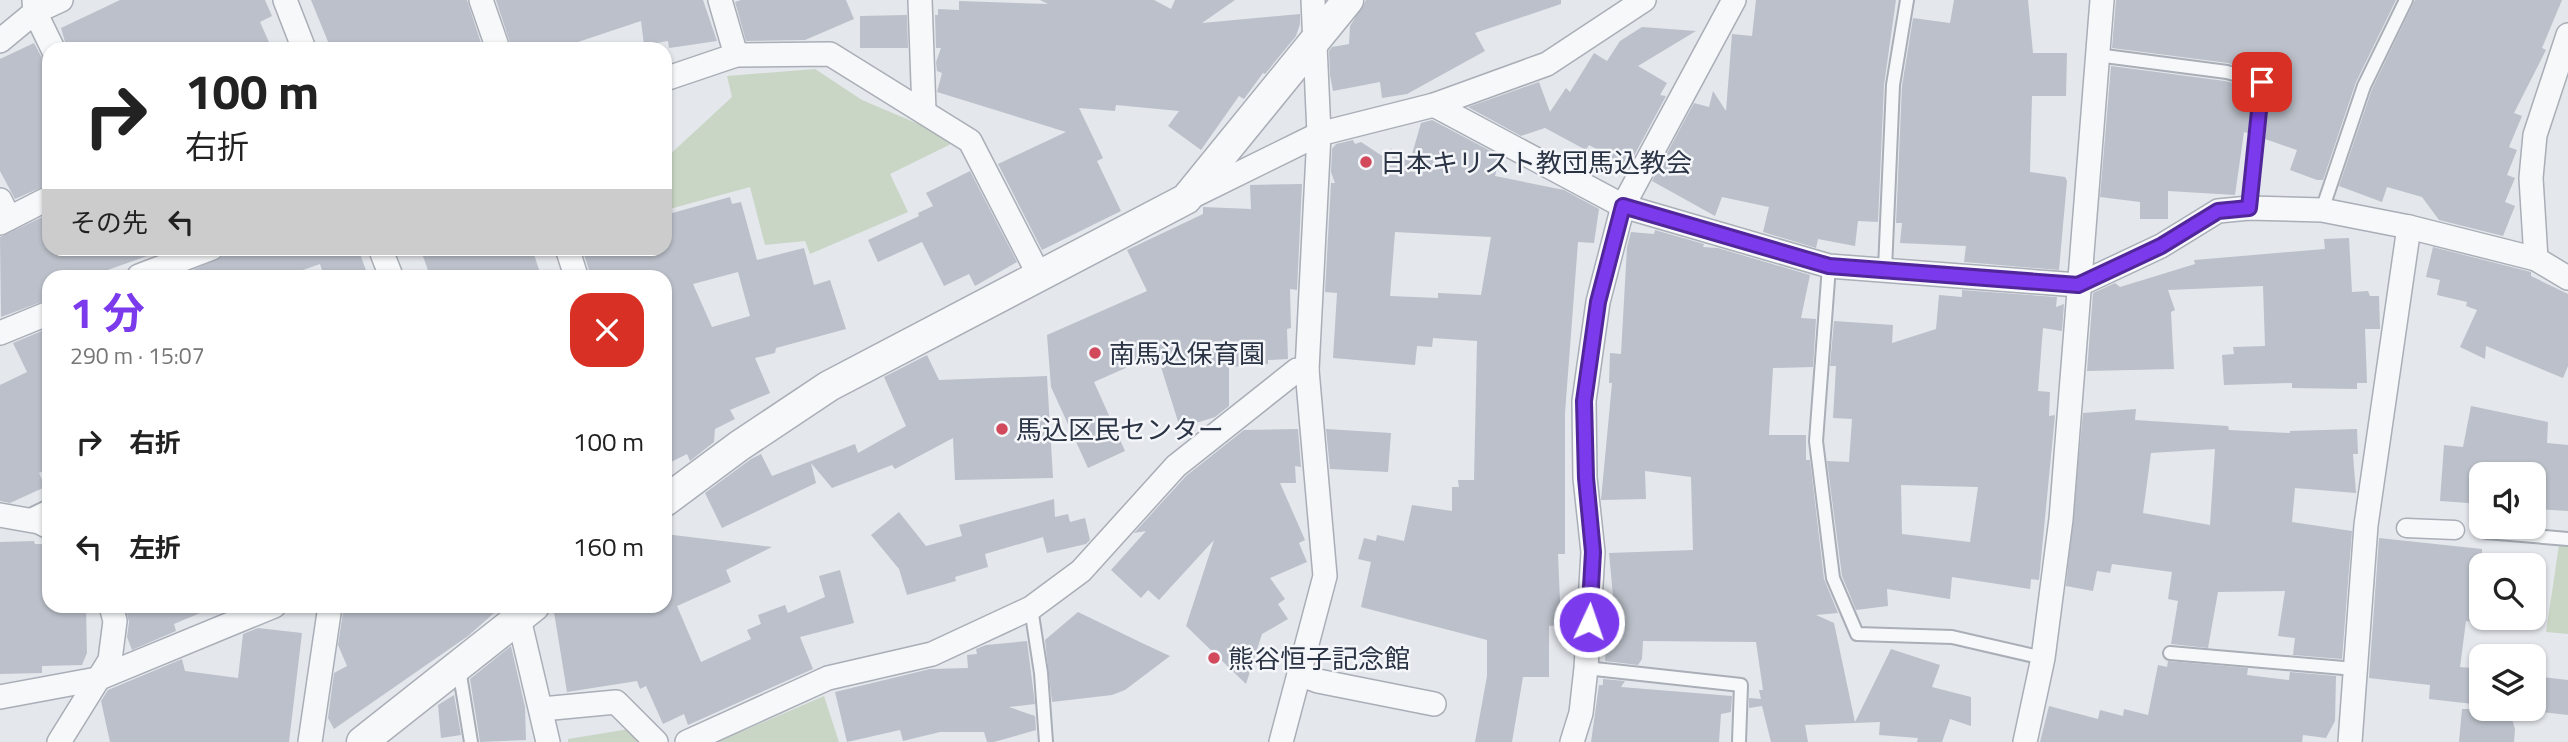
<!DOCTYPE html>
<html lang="ja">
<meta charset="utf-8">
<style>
:root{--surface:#fff;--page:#f2f2f2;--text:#222;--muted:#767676;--accent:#7c3aed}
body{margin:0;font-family:"Titillium Web","Noto Sans JP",sans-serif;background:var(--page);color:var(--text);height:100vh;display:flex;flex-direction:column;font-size:26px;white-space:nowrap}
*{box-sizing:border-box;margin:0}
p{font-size:23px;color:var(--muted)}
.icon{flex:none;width:38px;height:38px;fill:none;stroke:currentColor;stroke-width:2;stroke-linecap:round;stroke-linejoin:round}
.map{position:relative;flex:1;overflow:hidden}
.panel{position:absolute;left:42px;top:270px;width:630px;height:343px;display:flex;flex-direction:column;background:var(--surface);border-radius:21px;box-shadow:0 2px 5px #0004}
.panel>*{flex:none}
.banner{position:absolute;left:42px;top:42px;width:630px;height:214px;border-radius:21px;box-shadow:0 2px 5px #0004;background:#fff;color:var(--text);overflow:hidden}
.controls{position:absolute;left:2469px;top:462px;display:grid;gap:14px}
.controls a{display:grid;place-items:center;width:77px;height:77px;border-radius:14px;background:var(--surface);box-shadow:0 2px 5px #0004;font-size:35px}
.pin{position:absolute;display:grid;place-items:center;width:60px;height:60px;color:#fff;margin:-30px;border-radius:14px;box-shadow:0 4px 10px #0006}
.me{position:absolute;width:77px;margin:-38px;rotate:3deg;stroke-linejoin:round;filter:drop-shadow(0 0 5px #0008)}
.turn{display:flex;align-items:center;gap:24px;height:147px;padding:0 28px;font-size:32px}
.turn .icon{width:91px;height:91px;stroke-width:2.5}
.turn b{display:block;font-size:49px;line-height:60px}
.then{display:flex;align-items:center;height:66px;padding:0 28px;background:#0003;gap:14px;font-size:26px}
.round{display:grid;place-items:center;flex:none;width:74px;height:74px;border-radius:21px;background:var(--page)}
.overview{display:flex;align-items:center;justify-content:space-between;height:119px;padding:0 28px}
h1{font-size:42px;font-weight:700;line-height:52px;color:var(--accent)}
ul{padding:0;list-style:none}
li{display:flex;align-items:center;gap:21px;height:105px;padding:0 28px}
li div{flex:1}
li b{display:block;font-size:26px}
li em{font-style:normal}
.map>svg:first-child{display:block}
</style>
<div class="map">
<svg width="2568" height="742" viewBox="0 0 2568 742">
<rect width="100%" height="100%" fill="#e4e7ec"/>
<g fill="#c9d6c5">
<polygon points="815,69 862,100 935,131 951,144 890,174 908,212 810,254 805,241 765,245 750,187 666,210 686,290 670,296 658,249 665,248 665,159 732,97 727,76"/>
<polygon points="2559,545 2568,546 2568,634 2546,632"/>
<polygon points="824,696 839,742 717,742"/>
<polygon points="629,729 642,742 568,742 568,739"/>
</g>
<g fill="#bbc0ca" fill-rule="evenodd">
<polygon points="120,0 265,0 272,16 260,22 272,49 67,49 61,28"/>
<polygon points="311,0 467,0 481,43 464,49 331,49"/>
<polygon points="496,0 703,0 717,41 669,48 668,41 644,45 641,21 575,43 577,49 512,49"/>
<polygon points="741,0 846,0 854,19 805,40 746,41 735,2"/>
<polygon points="1040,0 1154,0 1171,9 1175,0 1235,0 1202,23 1300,14 1300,24 1296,36 1265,74 1263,73 1244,99 1239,96 1201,150 1168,126 1179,111 1116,105 1115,111 1079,108 1103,158 1097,161 1121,211 1042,250 998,164 1066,132 937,92 942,73 937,71 936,62 941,48 936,48 935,15 938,15 938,9 959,10 959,1 1048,4"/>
<polygon points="1366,0 1561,0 1561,4 1475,33 1485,51 1407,94 1382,98 1380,82 1333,91 1330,75 1329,51 1332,47 1349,44 1350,26"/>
<polygon points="1756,0 1896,0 1884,85 1878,222 1858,221 1855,246 1818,239 1816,248 1763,232 1769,207 1722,197 1715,216 1652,181 1694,103 1709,107 1713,91 1726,111 1732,34 1752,36"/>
<polygon points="1954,0 2028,0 2033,53 2067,53 2066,96 2032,96 2030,172 2065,177 2067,181 2059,270 1964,262 1966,246 1900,243 1902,223 1896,223 1902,86 1913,18 1950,23"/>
<polygon points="2116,0 2396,0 2356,82 2323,180 2317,180 2290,170 2297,150 2265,139 2271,83 2267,75 2228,63 2112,48"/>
<polygon points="2415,0 2562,0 2542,48 2546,50 2514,113 2522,116 2509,147 2517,150 2507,175 2515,178 2505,202 2515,206 2503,236 2439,220 2422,197 2387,187 2382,202 2339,186 2372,89"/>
<polygon points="907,15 908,48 860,48 860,16"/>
<polygon points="1642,27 1696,31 1638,66 1667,83 1660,95 1666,96 1628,167 1589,145 1586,150 1545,128 1521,136 1468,107 1539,82 1550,112 1566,88 1570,92 1594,53 1607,61 1620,41"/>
<polygon points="34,43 41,56 49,62 49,184 15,199 0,171 0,59"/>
<polygon points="2111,66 2225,81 2253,88 2248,133 2244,132 2235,195 2168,191 2168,219 2140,219 2140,202 2100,197"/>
<path d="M1432 120 1500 156 1495 176 1564 190 1599 209 1594 243 1578 242 1565 413V554H1558L1561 625 1549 626V677H1523L1512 742H1475L1487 676V640L1361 607 1371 562 1358 559 1364 538 1376 541 1377 535 1404 541 1412 505 1452 511V487H1459L1458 480H1474L1477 341 1433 338 1432 347 1417 346 1415 365 1333 358 1337 293 1325 292 1331 183H1335L1331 172 1332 149 1336 144 1353 140 1355 144 1361 142 1393 163 1390 148 1410 161 1421 123ZM1395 232 1491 237 1481 295 1438 293V298L1390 296Z"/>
<polygon points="970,171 1017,262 975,286 969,274 944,286 922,242 878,262 868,240 919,216 918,213 933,206 926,193"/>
<polygon points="1302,184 1297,290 1290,289 1291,328 1287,329 1288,359 1268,360 1268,364 1229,367 1229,406 1215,417 1180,428 1157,354 1094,382 1125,451 1088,468 1051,387 1047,335 1147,291 1127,250 1203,214 1203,207 1251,209 1250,185"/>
<path d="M730 197 732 204 741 202 757 260 804 248 814 285 830 280 846 329 776 348 775 353 755 358 770 393 730 410 735 419 715 429 714 442 690 461 687 454 665 465V276H591L582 248H665V215ZM738 272 750 316 712 327 693 284Z"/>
<polygon points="49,214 49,248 160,248 161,251 91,276 49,276 49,299 1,317 0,237"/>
<polygon points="1655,230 1704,244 1703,247 1718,248 1810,275 1801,318 1816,319 1813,367 1773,368 1769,435 1806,435 1806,460 1810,460 1824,579 1838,613 1816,615 1834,623 1855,722 1891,649 1940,665 1932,687 1971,697 1971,726 1950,719 1942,742 1917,742 1918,738 1879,735 1880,722 1805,725 1808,742 1771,742 1762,706 1749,708 1749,698 1761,699 1759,690 1763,690 1756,642 1643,641 1642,659 1638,665 1605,661 1609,606 1614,606 1609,553 1693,550 1691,477 1645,471 1646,499 1601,500 1612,383 1609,383 1610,353 1621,354 1627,247 1631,232 1654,234"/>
<polygon points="2349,238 2352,292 2368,291 2370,296 2379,296 2380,329 2365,329 2367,383 2357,383 2357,389 2292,388 2292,383 2224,385 2222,355 2234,354 2233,347 2265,346 2263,286 2168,290 2175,310 2171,312 2174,369 2087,371 2093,293 2115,283 2120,287 2195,264 2194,260 2325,249 2324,239"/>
<polygon points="2433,247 2531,272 2531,276 2568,294 2568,366 2563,378 2486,346 2485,359 2460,347 2477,310 2466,306 2467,302 2437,295 2440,280 2426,277"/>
<polygon points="226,248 358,248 368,276 324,276 320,264 286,276 188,276 186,273 222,257"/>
<polygon points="420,248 532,248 541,276 430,276"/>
<path d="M1962 290 2057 297 2056 307 2064 304 2062 331 2043 328 2038 391 2050 392 2049 416 2055 415 2039 580 2031 579 2030 589 1952 577 1950 599 1887 589 1888 606 1856 610 1842 576 1827 461 1849 462 1852 419 1833 418 1836 366H1830L1834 321 1893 325 1892 343 1936 329 1939 295 1962 297ZM1901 485 1978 487 1970 542 1902 534Z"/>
<polygon points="49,328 49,468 39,473 45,487 10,503 0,501 0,385 27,372 13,343"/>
<polygon points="927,355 939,380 1047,376 1053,478 955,480 953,438 895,469 892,465 832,488 811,463 816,483 722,528 705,493 751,459 761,454 772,476 855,444 858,453 906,426 884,377"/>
<polygon points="2471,406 2548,422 2547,443 2568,445 2568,511 2534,509 2534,474 2482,474 2482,504 2440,501 2444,445 2463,447"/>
<path d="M2136 409 2135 420 2228 426 2229 430 2290 433V431L2357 429 2358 454H2353L2356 493 2295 488 2292 522 2352 531 2342 659 2293 655 2295 638 2278 636 2285 591 2218 592 2208 648 2171 644 2178 601 2168 599 2172 572 2112 564 2110 573 2097 571 2093 591 2066 586 2083 413ZM2215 449 2210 525 2143 513 2151 453Z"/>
<polygon points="1298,429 1301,467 1295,466 1296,483 1280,483 1305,540 1299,543 1307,562 1270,578 1285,599 1278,604 1288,619 1262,634 1246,684 1186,626 1214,540 1159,600 1148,590 1141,598 1111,570 1146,531 1134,533 1186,476 1244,430"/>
<polygon points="1326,429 1391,433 1388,472 1330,469"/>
<polygon points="1054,499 1055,517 1068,514 1070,522 1085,518 1090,540 1086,544 1047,553 1043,537 985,554 988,567 955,577 956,581 907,595 899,569 871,535 899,512 926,546 962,536 959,525"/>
<polygon points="665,534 772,547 726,570 731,582 677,606 701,662 751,639 747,630 761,624 758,615 785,605 788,613 825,597 819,576 840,570 854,623 800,637 813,669 688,725 684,714 663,724 646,686 640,689 637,681 567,692 553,606 665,606"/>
<polygon points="2379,538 2482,549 2482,623 2466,621 2460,667 2482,669 2482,705 2429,699 2430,685 2369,678"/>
<polygon points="34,541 35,544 49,544 49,606 86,606 87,653 82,665 42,666 42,673 0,674 0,542"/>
<polygon points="125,606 217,606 174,624 176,631 132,650 127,637 129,622"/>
<polygon points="344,606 502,606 468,636 334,729 328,718 334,673 347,666 338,645"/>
<polygon points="1078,612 1142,643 1170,656 1125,690 1112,695 1052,702 1045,640"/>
<polygon points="258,628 302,633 289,742 110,742 101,701 108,690 182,659 185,671 238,678 243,634"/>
<polygon points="1027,641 1035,704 1009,707 1035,716 1036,730 994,742 987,742 984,732 940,732 903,741 900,730 847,742 835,692 930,669 968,668 967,655 977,654 976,649 986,645"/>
<polygon points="511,646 525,707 526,740 480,742 470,679"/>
<polygon points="2168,661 2248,668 2247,675 2289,680 2290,672 2336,676 2335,721 2326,738 2303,735 2302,742 2040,742 2049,706 2098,719 2100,710 2123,716 2124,709 2148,715 2158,665 2167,667"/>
<polygon points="2534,676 2568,680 2568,715 2534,711"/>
<polygon points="1603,679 1625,681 1621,687 1732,696 1731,712 1721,714 1719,742 1591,742 1599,685 1603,685"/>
<polygon points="454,695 461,735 441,738 438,705"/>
<polygon points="2462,709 2509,709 2515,729 2514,742 2459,742"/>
</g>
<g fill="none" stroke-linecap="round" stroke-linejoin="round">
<defs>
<g id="service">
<polyline points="2097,55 2227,72 2262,82 2249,208"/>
<polyline points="2322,210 2364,86 2406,0"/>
<polyline points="1829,266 1816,441 1833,578 1857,634 1952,637 2043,658"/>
<polyline points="1885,269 1893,85 1907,0"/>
<polyline points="26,517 49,506"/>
<polyline points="2486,532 2568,539"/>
<polyline points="1031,608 1041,673 1046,742"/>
<polyline points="2170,653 2355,669"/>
<polyline points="1586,668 1741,685 1739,742"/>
<polyline points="459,669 471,742"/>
</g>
<polyline id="pedestrian" points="2406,528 2455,530"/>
<g id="minor">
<polyline points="285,0 304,49"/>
<polyline points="481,0 498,49"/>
<polyline points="720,0 736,55"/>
<polyline points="920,0 924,111"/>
<polyline points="0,41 35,12 34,0"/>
<polyline points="53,49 35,12 61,0"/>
<polyline points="665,79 736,55 830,54 970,141 1039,275"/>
<polyline points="1434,105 1623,206 1829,266 2078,285 2161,246 2218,211 2249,208 2322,210 2409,227 2536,259 2568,278"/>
<polyline points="1191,197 1319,134 1434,105 1547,64 1644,0"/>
<polyline points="0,200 9,218"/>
<polyline points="0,223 49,198"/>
<polyline points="380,248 391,276"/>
<polyline points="567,248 576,276"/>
<polyline points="2536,259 2531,178 2535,135 2568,35"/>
<polyline points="139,276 212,248"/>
<polyline points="0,333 49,313"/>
<polyline points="0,515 39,522 49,527"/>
<polyline points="516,606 548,742"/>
<polyline points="1299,674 1318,681 1434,704"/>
<polyline points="0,697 97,679 274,606"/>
<polyline points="542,709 616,702 656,742"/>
<polyline points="59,742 110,660 115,621 111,606"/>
<polyline points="310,742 330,606"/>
<polyline points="687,742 828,678 932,654 1031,608 1081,571 1176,466 1297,370 1307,370"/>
<polyline points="1281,742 1325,576 1307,370 1319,134 1313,0"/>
<polyline points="1572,742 1581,713 1586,668 1593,552 1585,478 1584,401 1598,302 1623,206 1734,0"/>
<polyline points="2025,742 2043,658 2061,519 2102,0"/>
<polyline points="2350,742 2366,525 2409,227"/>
</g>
<g id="tertiary">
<polyline points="665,501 739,446 829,386 1186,199 1348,0"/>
<polyline points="362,742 534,606"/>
</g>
</defs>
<use href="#service" stroke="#a9aeb7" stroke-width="16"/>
<use href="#pedestrian" stroke="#a9aeb7" stroke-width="21"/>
<use href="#minor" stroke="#a9aeb7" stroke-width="26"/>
<use href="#tertiary" stroke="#a9aeb7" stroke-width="33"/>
<use href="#service" stroke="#f7f8fa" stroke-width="12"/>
<use href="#pedestrian" stroke="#f7f8fa" stroke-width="18"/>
<use href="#minor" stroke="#f7f8fa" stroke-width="23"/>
<use href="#tertiary" stroke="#f7f8fa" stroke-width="30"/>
</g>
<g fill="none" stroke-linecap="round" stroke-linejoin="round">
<defs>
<polyline id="route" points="1589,622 1593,552 1586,478 1584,401 1598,302 1623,206 1829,266 2078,285 2161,246 2218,211 2249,208 2262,82"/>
</defs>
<use href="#route" stroke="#51269a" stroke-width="18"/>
<use href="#route" stroke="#7c3aed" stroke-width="12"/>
</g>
<g fill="#d1495b" stroke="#f4f6f9" stroke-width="2.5">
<circle cx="1366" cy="162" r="7"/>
<circle cx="1095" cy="353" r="7"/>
<circle cx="1002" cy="429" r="7"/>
<circle cx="1214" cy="658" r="7"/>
</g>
<g text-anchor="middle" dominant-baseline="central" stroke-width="5" stroke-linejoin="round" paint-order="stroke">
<g font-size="26" fill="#2b3445" stroke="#f4f6f9" text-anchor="start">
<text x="1380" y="162">日本キリスト教団馬込教会</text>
<text x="1109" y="353">南馬込保育園</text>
<text x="1016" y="429">馬込区民センター</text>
<text x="1228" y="658">熊谷恒子記念館</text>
</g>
</g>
</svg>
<div class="controls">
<a><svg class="icon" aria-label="sound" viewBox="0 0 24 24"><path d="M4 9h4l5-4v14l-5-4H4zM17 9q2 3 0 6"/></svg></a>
<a><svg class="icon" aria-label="search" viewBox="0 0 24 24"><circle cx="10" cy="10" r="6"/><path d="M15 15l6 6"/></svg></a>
<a><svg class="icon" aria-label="layers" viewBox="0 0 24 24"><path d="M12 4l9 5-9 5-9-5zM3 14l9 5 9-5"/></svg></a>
</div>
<div class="pin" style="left:2262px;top:82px;background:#d93025"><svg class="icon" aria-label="arrive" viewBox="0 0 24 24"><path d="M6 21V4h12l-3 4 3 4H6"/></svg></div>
<svg class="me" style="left:1589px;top:622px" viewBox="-20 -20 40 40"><circle r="17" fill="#7c3aed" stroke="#fff" stroke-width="3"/><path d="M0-11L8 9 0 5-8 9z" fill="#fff"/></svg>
<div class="banner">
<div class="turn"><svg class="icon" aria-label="right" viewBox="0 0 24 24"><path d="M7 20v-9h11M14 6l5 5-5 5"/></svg><div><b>100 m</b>右折</div></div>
<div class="then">その先<svg class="icon" aria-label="left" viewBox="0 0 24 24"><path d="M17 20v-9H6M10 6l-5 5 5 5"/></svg></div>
</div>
<section class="panel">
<div class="overview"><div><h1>1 分</h1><p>290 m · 15:07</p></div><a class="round" style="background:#d93025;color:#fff"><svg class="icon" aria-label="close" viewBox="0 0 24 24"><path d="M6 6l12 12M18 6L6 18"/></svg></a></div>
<ul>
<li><svg class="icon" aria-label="right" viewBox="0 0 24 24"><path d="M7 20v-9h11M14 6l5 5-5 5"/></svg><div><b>右折</b></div><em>100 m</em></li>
<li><svg class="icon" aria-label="left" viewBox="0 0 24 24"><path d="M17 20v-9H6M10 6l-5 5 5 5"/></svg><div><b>左折</b></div><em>160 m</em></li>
</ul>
</section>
</div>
